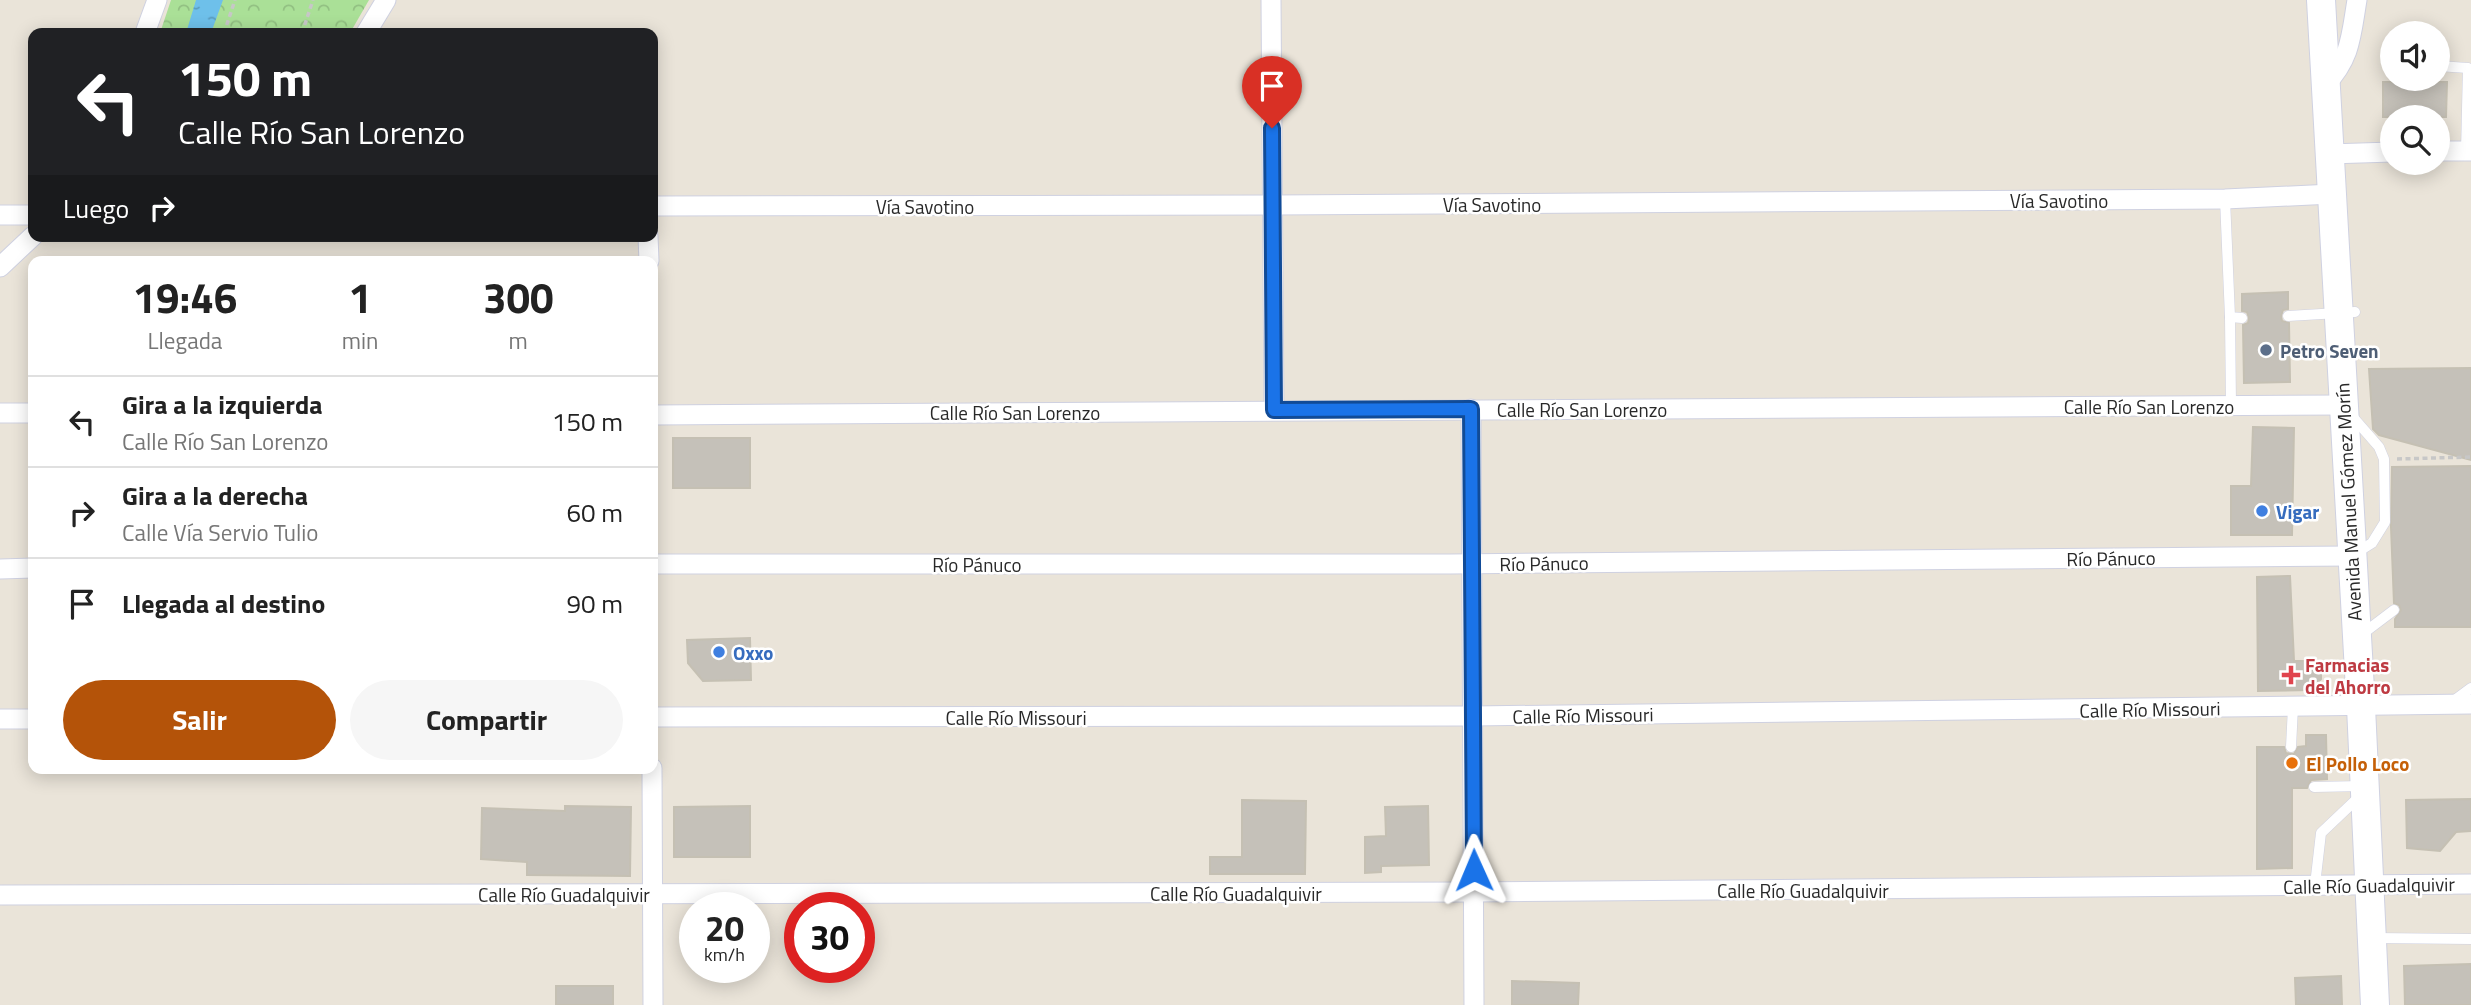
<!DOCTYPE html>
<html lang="es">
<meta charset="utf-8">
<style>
:root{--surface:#fff;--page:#f6f6f6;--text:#222;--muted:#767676;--line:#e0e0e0;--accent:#b45309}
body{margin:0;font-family:"Titillium Web",sans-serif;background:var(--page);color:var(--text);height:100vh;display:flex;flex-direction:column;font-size:26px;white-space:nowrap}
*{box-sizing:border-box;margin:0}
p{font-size:23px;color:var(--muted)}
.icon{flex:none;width:38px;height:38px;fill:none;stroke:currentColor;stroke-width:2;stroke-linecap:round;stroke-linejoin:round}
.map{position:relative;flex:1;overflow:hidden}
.drawer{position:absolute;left:28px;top:256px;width:630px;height:518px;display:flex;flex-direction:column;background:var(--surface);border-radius:14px;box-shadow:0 4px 18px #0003}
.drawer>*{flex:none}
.banner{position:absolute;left:28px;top:28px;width:630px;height:214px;border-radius:14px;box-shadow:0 4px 18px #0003;background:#202124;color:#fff;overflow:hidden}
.buttons{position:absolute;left:2380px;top:21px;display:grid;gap:14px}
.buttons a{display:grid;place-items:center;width:70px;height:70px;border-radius:50%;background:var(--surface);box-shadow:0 4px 18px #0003;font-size:35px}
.speed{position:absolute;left:679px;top:892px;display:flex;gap:14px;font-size:35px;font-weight:700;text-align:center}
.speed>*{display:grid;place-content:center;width:91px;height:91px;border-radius:50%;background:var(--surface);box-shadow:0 4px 18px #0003;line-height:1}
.speed small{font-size:18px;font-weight:400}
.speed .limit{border:10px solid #d22;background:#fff;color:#111}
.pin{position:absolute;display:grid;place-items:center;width:60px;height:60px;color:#fff;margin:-72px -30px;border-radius:50% 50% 50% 0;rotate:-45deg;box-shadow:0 0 7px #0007}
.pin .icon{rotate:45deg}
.me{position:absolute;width:77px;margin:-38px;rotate:359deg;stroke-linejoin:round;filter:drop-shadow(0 0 5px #0008)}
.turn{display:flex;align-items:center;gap:24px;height:147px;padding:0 35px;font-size:32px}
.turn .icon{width:91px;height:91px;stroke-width:2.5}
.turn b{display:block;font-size:49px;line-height:60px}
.then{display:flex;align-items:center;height:66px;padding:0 35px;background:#0003;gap:14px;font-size:26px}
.eta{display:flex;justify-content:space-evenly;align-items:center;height:119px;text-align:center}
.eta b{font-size:42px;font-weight:700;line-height:49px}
.action{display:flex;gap:14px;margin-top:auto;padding:14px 35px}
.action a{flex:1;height:80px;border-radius:42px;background:var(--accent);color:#fff;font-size:28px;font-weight:700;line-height:80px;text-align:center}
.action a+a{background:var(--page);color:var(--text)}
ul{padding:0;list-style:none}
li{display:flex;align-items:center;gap:21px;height:91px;padding:0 35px;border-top:2px solid var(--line)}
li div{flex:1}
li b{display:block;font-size:26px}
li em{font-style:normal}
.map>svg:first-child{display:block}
</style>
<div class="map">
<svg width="2471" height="1005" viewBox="0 0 2471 1005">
<defs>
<pattern id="forest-crowns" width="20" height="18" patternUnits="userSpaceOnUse" patternTransform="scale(1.75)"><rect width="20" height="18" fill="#aae097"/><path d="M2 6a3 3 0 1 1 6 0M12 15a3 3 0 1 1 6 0" fill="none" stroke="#92c082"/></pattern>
<pattern id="water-ripples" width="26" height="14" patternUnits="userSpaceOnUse" patternTransform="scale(1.75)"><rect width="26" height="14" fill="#6ec0ea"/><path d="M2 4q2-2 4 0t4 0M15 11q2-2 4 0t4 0" fill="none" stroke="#5a9cbe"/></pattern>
</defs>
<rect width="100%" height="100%" fill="#eae4d9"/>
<polygon fill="url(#forest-crowns)" points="171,0 369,0 350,33 160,33"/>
<polygon fill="url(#water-ripples)" points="196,0 223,0 211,33 186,33"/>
<g fill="#c5c1b9" stroke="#c5c0b3" stroke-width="2">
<polygon points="2383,82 2447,82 2446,117 2383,117"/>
<polygon points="2288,292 2288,309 2283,310 2281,316 2282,321 2289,323 2290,382 2244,383 2243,325 2248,323 2249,318 2247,312 2242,311 2242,294"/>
<polygon points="2471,368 2471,460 2379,435 2373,429 2369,369"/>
<polygon points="2253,427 2294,428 2292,535 2231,535 2231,486 2251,486"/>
<rect x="673" y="438" width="77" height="50"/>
<polygon points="2471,466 2471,627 2395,627 2395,619 2401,610 2399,605 2394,603 2391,527 2392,467"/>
<polygon points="2290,576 2294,661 2321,661 2321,679 2311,690 2258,691 2257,577"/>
<polygon points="750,638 751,680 703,681 688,663 687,640"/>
<polygon points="2306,735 2326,735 2327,779 2311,780 2307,788 2292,788 2292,868 2257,869 2257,747 2284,747 2286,753 2294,754 2298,747 2306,746"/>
<polygon points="2471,799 2471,831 2456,832 2440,851 2407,848 2406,800"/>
<polygon points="1242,800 1306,801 1305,874 1210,874 1210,857 1242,857"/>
<polygon points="565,806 631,807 630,876 527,875 527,862 481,859 482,808 565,811"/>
<polygon points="750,806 750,857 674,857 674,807"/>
<polygon points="1428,806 1429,865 1381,866 1381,872 1365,873 1365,837 1386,836 1385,807"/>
<polygon points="2471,964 2471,1005 2405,1005 2404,966"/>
<polygon points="2341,976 2342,1005 2296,1005 2295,978"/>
<polygon points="1512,981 1579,983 1578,1005 1512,1005"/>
<rect x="556" y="986" width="57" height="19"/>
</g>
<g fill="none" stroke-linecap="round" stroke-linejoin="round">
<defs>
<g id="lane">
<polyline points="2438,66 2468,68 2466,151"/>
<polyline points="2225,199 2230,317 2242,318"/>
<polyline points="2288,316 2355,312"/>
<polyline points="2230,317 2231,406"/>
<polyline points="2352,416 2379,447 2384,459 2385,522 2372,543 2356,553"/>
<polyline points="2361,635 2394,610"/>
<polyline points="2452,702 2471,688"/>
<polyline points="2291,747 2293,707"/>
<polyline points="2314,787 2362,786"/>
<polyline points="2315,885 2321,833 2359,797"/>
<polyline points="2374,938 2471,939"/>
</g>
<g id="street">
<polyline points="1271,0 1274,410"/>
<polyline points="145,33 157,0"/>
<polyline points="366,33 386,0"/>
<path d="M2325 85C2351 58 2351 36 2357 0"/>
<polyline points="2438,151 2471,151"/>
<polyline points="2329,154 2392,152"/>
<polyline points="653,206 1273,205 2225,199 2332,194"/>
<polyline points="0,215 33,215"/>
<polyline points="648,236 649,261"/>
<polyline points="0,267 33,236"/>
<polyline points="1471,409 1474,1005"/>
<polyline points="0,413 33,413"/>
<polyline points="653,415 2343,405"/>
<polyline points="653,564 1450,564 2351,556"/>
<polyline points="0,569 33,568"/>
<polyline points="653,717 1473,716 2471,704"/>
<polyline points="0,719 33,719"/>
<polyline points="652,768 653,1005"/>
<polyline points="0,895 1474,892 2471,884"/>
</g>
<polyline id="secondary" points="2321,0 2361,707 2375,1005"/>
</defs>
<use href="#lane" stroke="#cfd1e1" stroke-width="11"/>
<use href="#street" stroke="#cfd1e1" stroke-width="21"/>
<use href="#secondary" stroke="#cfd1e1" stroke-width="30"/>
<g stroke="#c7c7c7" stroke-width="3.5" stroke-dasharray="5 3.5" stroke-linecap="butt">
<polyline points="224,33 235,0"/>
<polyline points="302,33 313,0"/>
<polyline points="2397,459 2471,457"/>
</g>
<use href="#lane" stroke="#fff" stroke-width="10"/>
<use href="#street" stroke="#fff" stroke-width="19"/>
<use href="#secondary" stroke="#fff" stroke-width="28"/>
</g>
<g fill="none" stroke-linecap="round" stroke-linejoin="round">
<defs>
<polyline id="route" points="1272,128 1274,410 1471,409 1474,870"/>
</defs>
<use href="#route" stroke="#114b97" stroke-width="18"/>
<use href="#route" stroke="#1a73e8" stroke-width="12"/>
</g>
<circle fill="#5c6f8a" stroke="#fff" stroke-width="2.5" cx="2266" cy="350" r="7"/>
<g fill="#3f7fe0" stroke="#fff" stroke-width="2.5">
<circle cx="2262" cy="511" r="7"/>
<circle cx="719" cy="652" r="7"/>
</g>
<path fill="#e0444e" stroke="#fff" stroke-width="2.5" d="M2287.5 664.5h7v7h7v7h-7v7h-7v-7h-7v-7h7z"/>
<circle fill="#e8710a" stroke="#fff" stroke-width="2.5" cx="2292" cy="763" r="7"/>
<g text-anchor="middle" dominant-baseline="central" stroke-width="5" stroke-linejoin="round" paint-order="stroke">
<g font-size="19" fill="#282828" stroke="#fff">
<text x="2059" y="200">Vía Savotino</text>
<text x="1492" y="204">Vía Savotino</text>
<text x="925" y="206">Vía Savotino</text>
<text x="2149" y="406">Calle Río San Lorenzo</text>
<text x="1582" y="409">Calle Río San Lorenzo</text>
<text x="1015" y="412">Calle Río San Lorenzo</text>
<text transform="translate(2348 502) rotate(-93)">Avenida Manuel Gómez Morín</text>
<text transform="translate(2111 558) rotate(-1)">Río Pánuco</text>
<text transform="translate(1544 563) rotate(-1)">Río Pánuco</text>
<text x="977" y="564">Río Pánuco</text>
<text transform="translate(2150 709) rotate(-1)">Calle Río Missouri</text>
<text transform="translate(1583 715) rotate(-1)">Calle Río Missouri</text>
<text x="1016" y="717">Calle Río Missouri</text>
<text transform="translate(2369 885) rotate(-1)">Calle Río Guadalquivir</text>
<text x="1803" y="890">Calle Río Guadalquivir</text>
<text x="1236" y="893">Calle Río Guadalquivir</text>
<text x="564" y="894">Calle Río Guadalquivir</text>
</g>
<g font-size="19" font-weight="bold" fill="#4e5e75" stroke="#fff" text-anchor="start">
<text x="2280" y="350">Petro Seven</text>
</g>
<g font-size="19" font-weight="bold" fill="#366cbe" stroke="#fff" text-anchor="start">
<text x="2276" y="511">Vigar</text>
<text x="733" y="652">Oxxo</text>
</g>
<g font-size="19" font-weight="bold" fill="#be3a42" stroke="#fff" text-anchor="start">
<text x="2305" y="664">Farmacias<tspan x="2305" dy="22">del Ahorro</tspan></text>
</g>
<g font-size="19" font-weight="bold" fill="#c56008" stroke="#fff" text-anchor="start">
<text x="2306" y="763">El Pollo Loco</text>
</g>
</g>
</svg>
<div class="buttons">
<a><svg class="icon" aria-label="sound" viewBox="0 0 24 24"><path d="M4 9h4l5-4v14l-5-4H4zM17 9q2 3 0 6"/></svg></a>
<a><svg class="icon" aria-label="search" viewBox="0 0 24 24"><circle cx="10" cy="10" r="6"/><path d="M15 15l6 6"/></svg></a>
</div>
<div class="speed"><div>20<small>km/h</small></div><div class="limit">30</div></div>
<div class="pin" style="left:1272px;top:128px;background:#d93025"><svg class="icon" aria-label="arrive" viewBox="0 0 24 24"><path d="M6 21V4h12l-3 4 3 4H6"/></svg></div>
<svg class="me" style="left:1474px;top:870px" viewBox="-20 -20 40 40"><path d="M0-17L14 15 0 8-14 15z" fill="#1a73e8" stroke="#fff" stroke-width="4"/></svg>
<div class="banner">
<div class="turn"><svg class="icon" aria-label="left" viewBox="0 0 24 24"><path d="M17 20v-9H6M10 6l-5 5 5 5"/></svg><div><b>150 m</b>Calle Río San Lorenzo</div></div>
<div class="then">Luego<svg class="icon" aria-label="right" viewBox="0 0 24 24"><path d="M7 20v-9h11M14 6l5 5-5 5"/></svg></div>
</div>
<section class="drawer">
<div class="eta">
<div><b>19:46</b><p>Llegada</p></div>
<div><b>1</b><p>min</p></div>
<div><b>300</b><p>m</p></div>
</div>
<ul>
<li><svg class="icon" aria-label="left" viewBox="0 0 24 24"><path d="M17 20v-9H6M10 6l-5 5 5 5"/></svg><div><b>Gira a la izquierda</b><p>Calle Río San Lorenzo</p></div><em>150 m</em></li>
<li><svg class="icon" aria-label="right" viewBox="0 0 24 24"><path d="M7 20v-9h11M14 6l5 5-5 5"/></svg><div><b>Gira a la derecha</b><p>Calle Vía Servio Tulio</p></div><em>60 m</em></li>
<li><svg class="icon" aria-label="arrive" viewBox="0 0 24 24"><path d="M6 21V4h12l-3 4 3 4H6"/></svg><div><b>Llegada al destino</b></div><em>90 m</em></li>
</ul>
<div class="action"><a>Salir</a><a>Compartir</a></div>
</section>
</div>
